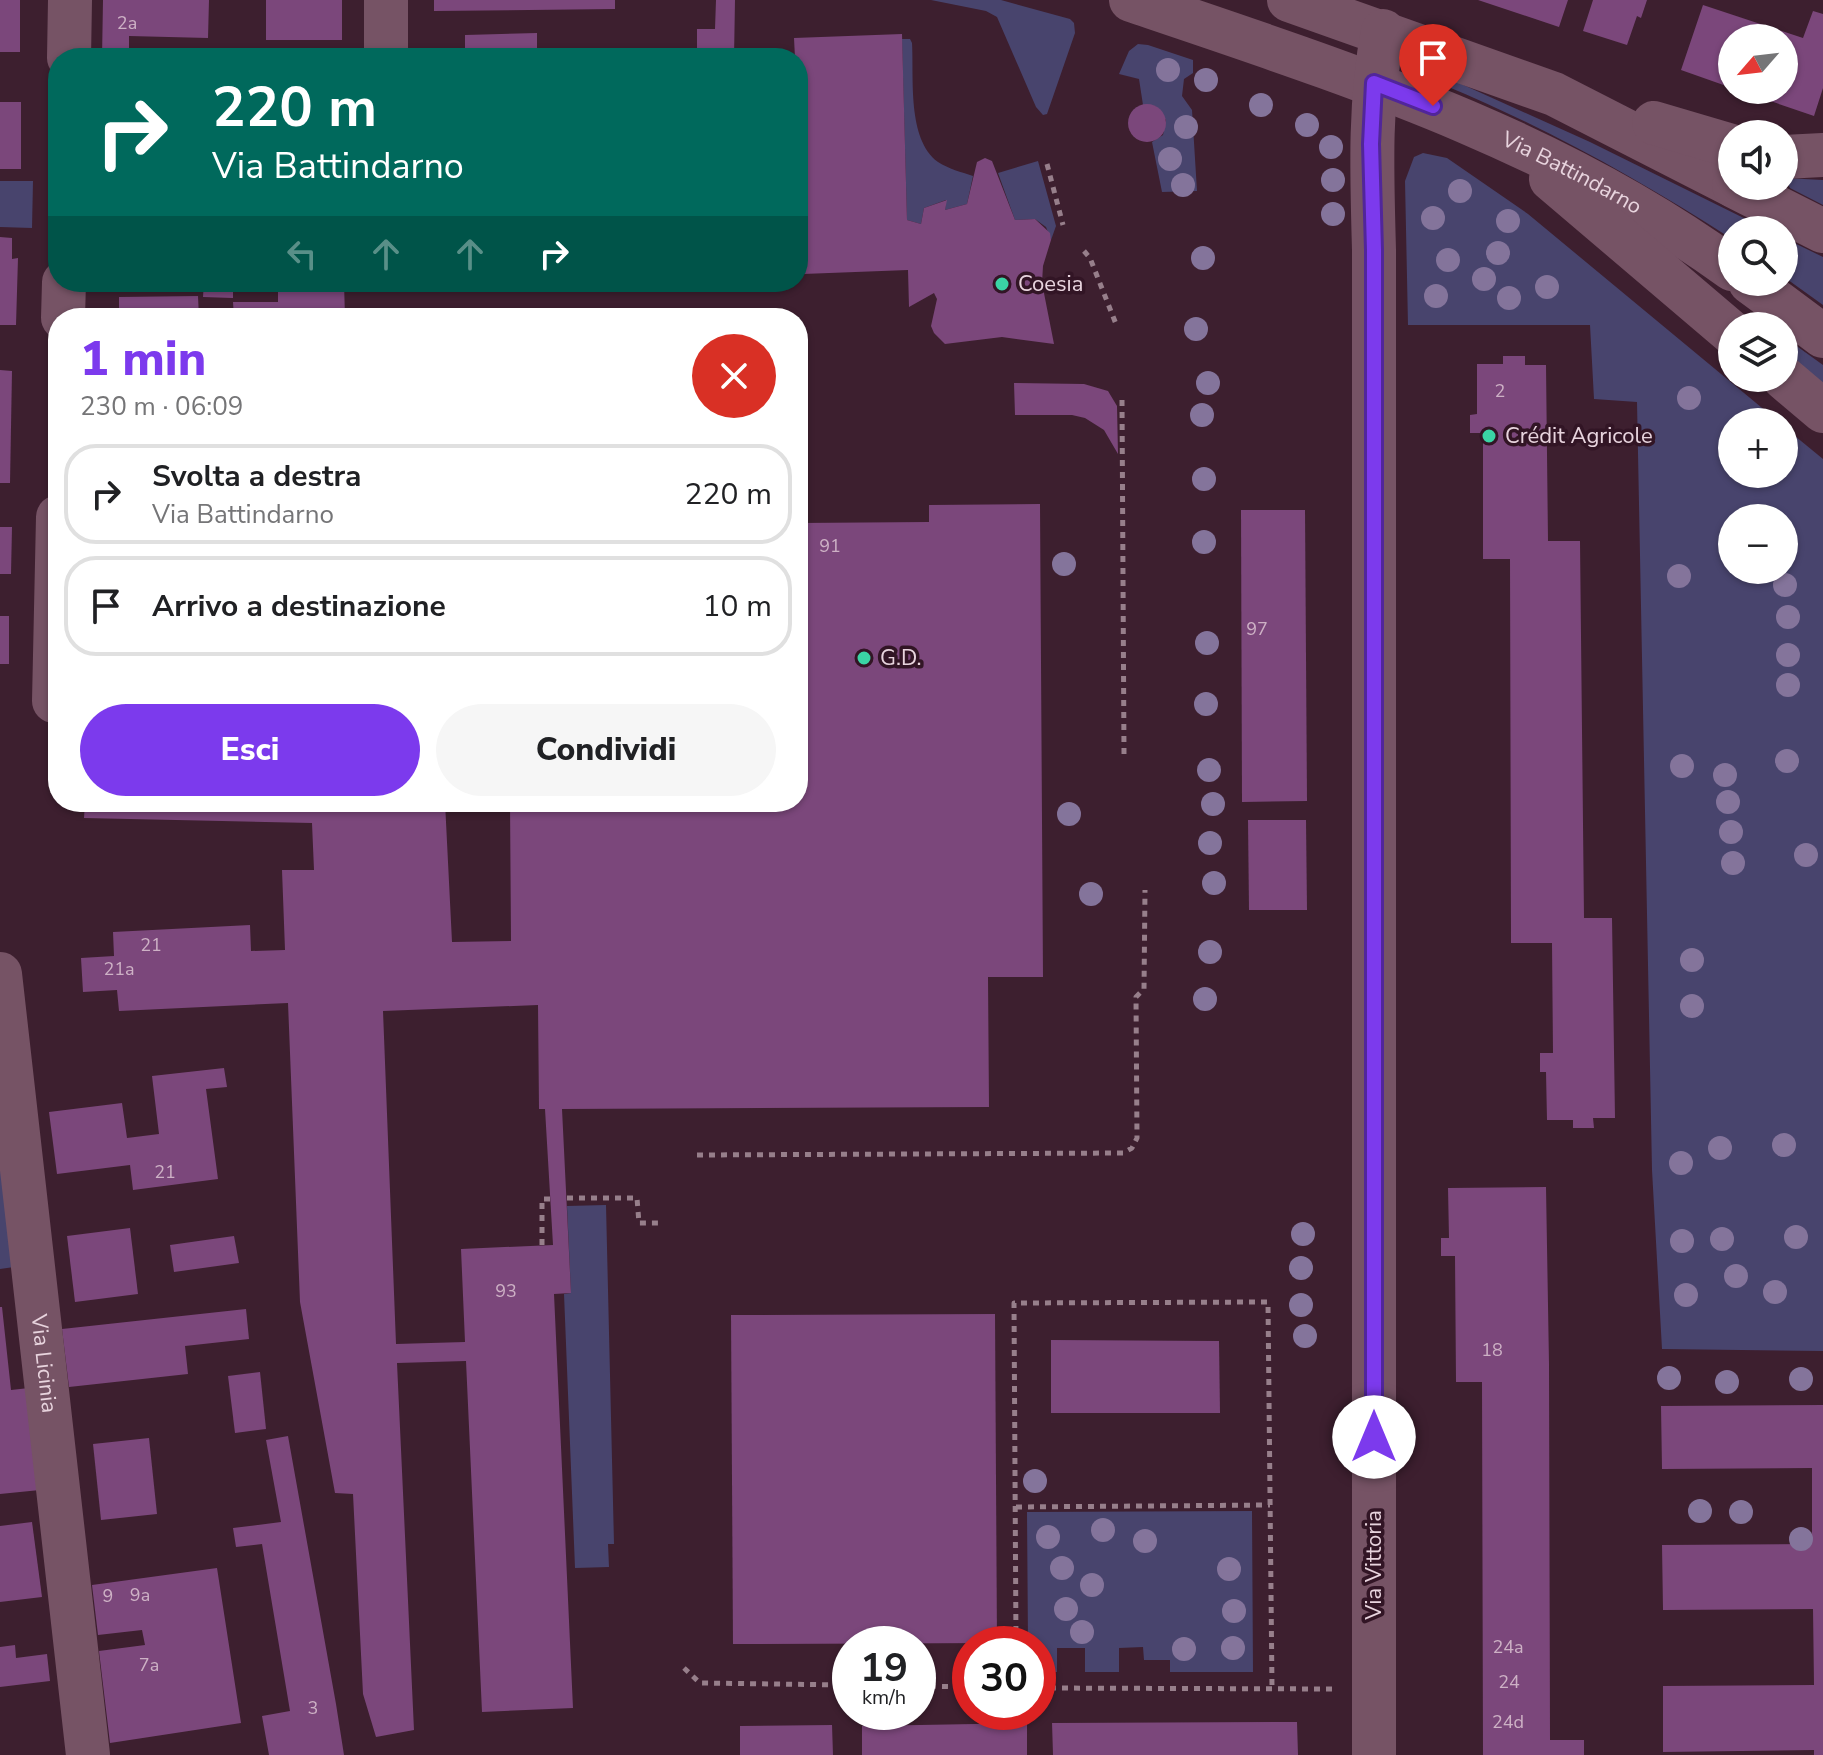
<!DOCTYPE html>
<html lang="it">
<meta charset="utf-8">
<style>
:root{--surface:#fff;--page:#f6f6f6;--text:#202124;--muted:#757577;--line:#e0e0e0;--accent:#7c3aed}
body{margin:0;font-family:"Nunito Sans",sans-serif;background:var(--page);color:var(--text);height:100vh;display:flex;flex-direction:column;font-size:30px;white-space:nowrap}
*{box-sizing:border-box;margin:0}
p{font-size:26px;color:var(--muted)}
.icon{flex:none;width:44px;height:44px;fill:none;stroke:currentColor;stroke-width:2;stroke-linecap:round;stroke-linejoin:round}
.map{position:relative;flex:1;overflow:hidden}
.details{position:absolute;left:48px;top:308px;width:760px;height:504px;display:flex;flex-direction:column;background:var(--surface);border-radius:32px;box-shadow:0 2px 6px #0004}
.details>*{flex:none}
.banner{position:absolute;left:48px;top:48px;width:760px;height:244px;border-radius:32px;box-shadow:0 2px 6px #0004;background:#00695c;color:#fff;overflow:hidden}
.needle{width:52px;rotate:242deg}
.fabs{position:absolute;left:1718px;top:24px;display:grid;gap:16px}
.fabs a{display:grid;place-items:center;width:80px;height:80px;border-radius:50%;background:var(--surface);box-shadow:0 2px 6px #0004;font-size:40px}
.speed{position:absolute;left:832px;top:1626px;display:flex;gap:16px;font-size:40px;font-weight:700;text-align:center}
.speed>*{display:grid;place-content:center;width:104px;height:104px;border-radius:50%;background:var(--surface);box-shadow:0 2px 6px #0004;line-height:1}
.speed small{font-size:20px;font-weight:400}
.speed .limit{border:12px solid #d22;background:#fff;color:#111}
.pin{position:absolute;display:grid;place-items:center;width:68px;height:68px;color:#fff;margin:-82px -34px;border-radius:50% 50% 50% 0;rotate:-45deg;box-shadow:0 0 8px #0007}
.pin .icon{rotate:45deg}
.me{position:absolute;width:88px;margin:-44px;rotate:0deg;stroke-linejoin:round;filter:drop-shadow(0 0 6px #0008)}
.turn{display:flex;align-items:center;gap:28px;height:168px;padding:0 32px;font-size:36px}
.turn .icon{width:104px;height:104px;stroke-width:2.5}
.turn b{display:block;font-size:56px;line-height:68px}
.lanes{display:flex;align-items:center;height:76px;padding:0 32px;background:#0003;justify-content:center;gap:40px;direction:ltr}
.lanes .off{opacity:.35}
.round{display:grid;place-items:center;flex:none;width:84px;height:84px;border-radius:42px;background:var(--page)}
.summary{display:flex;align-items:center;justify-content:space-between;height:136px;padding:0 32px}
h1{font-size:48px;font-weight:800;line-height:60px;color:var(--accent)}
.cta{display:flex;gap:16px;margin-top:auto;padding:16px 32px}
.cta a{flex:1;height:92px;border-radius:48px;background:var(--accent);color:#fff;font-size:32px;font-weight:800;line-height:92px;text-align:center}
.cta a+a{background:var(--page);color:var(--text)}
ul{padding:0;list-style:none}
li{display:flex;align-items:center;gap:24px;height:100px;margin:0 16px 12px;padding:0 16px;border:4px solid var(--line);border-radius:32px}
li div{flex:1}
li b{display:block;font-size:30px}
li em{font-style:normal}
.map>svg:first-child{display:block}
</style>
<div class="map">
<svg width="1823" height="1755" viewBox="0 0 1823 1755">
<rect width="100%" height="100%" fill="#3d1f2f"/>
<g fill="#48446d" fill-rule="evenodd">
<polygon points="931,0 1001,0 1070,19 1074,23 1075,33 1047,114 1043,115 1036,107 997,17 986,11"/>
<path d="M902 39H910L912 43C914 78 907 139 938 162 949 169 961 172 973 176L967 204 945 210 946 200 924 208 921 224 907 220Z"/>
<polygon points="1138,44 1148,45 1193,60 1193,73 1184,79 1182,96 1192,110 1197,191 1162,192 1152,142 1163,135 1166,120 1155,106 1143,105 1139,79 1119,74 1129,51"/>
<path d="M1448 78 1590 142 1768 230H1732V239C1640 180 1547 128 1446 86Z"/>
<path d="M1423 153 1447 158 1528 214 1779 422H1732V474H1784V427L1823 459V1351L1662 1349 1652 1170 1637 402 1594 399 1590 325H1408L1405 181 1414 157ZM1784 518V570H1732V518Z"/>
<polygon points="1038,161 1056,226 1051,240 1046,227 1035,219 1015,220 998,173"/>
<polygon points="1785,178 1823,180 1823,205 1790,188"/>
<polygon points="0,181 33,181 32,228 0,227"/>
<polygon points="1784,238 1823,257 1823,305 1784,277"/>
<polygon points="1784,337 1823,365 1823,386 1784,353"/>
<polygon points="0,1162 14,1267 0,1269"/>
<polygon points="606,1205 614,1544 608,1544 609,1567 575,1568 564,1294 571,1293 567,1206"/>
<polygon points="1252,1511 1253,1672 1170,1672 1170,1660 1144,1660 1143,1647 1119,1648 1119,1672 1085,1672 1085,1648 1057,1648 1057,1672 1038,1672 1038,1644 1028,1644 1027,1512"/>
</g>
<g fill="#7b477b" fill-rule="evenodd">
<rect x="0" y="0" width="20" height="52"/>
<polygon points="103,0 209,0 208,38 129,36 129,58 102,58"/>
<rect x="266" y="0" width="76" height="40"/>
<polygon points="434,0 615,0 615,9 434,11"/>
<polygon points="716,0 735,0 734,58 697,58 697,29 715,29"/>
<polygon points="1478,0 1568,0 1559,27"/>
<polygon points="1593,0 1647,0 1641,18 1637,16 1627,45 1583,31"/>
<polygon points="1703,5 1803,38 1813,11 1823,14 1823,88 1814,116 1741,91 1784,90 1784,38 1732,38 1732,88 1681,70"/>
<polygon points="537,33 537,58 465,58 465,35"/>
<polygon points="902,34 907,220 921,224 924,208 947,200 945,210 967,204 977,162 985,158 992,161 1015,220 1035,219 1050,233 1051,240 1043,266 1042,283 1054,344 1002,337 945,344 934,333 931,326 937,299 934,293 909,307 908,270 803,274 798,160 798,58 795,58 794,38"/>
<rect x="0" y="102" width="21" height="67"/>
<circle cx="1147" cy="123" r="19"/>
<polygon points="0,237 12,238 12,259 18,258 16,325 0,325"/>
<polygon points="204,282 233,282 233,298 203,297"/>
<polygon points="278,282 344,282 345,318 234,318 233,302 278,302"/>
<polygon points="198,296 199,318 119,318 119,297"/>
<polygon points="1503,356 1525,356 1525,365 1546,365 1548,541 1580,541 1584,918 1612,918 1615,1118 1593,1118 1594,1128 1573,1128 1573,1120 1547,1120 1546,1072 1540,1072 1540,1053 1553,1053 1552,943 1511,943 1510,559 1483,559 1483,433 1470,433 1470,415 1477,414 1477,364 1503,364"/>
<polygon points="0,370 12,371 10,483 0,483"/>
<polygon points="1014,383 1084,384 1108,391 1117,406 1118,454 1104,430 1085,418 1072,415 1015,415"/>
<path d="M1040 504 1043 977H988L989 1107 562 1109 571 1293 554 1294 573 1708 482 1712 466 1361 397 1363 414 1730 376 1737 363 1694 353 1494 335 1493 300 1302 288 1003 119 1011 117 990 83 992 81 958 114 956 113 932 250 925 251 951 285 950 282 870H314L312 823 84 818 85 802H445L452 942 511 941 510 802H798V523L929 522V505ZM538 1005 539 1109H545L553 1245 461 1249 465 1342 396 1344 383 1011Z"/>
<polygon points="1241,510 1305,510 1307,801 1242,802"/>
<polygon points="0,527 12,527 11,574 0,574"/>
<rect x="0" y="616" width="9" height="48"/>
<polygon points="1248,820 1306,820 1307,910 1249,910"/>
<polygon points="224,1068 227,1087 206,1089 218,1179 133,1190 130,1165 57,1174 49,1112 122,1103 127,1138 159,1134 152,1076"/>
<polygon points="1546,1187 1549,1364 1550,1740 1584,1740 1584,1755 1483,1755 1482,1382 1456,1382 1455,1256 1441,1256 1441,1238 1449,1238 1448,1188"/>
<polygon points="130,1228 138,1294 75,1302 67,1236"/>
<polygon points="234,1236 239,1263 174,1272 170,1245"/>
<polygon points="0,1307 2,1307 11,1390 29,1388 40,1490 0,1494"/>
<polygon points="246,1309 249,1339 185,1346 188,1374 69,1387 62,1329"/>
<polygon points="995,1314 997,1643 733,1644 731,1315"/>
<polygon points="1051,1340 1219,1341 1220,1413 1051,1413"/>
<polygon points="260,1372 266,1429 235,1433 228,1376"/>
<polygon points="1823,1405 1823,1755 1814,1755 1814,1750 1663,1752 1663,1686 1814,1685 1813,1609 1663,1610 1662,1545 1812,1544 1812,1468 1662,1469 1661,1406"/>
<polygon points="288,1436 336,1704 344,1755 269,1755 262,1716 290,1711 262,1544 236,1547 233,1528 281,1522 266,1440"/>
<polygon points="149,1438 157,1514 101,1520 93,1444"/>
<polygon points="32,1522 42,1597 0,1602 0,1526"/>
<polygon points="217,1568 241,1723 110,1743 99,1651 145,1645 142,1630 98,1635 92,1585"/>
<polygon points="15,1645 16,1658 47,1654 50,1681 0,1687 0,1647"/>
<polygon points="1297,1722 1298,1755 1053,1755 1052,1723"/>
<polygon points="1027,1723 1027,1755 862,1755 862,1726"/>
<polygon points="832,1725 833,1755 740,1755 740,1726"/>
</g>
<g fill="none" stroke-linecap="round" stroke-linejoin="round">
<g stroke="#977f8b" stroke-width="5" stroke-dasharray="6 6" stroke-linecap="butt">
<polyline points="1047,164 1063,225"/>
<polyline points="1084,251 1090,258 1116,324"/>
<polyline points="1122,400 1124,754"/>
<polyline points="697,1155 1123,1153 1132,1148 1137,1138 1136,997 1144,989 1145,890"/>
<polyline points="567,1198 637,1198 639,1223 660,1223"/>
<polyline points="542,1245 542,1199 550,1199"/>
<polyline points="1016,1507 1270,1505"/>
<polyline points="1016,1644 1014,1303 1268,1302 1272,1688"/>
<polyline points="684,1668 700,1683 850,1685"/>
<polyline points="918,1686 970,1687"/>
<polyline points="1038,1688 1333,1689"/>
</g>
<g stroke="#765365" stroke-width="44">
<path id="s1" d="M1131 0C1342 72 1549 136 1732 269"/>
<polyline points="1289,0 1554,94 1732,185"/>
<polyline points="69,58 70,0"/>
<polyline points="386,58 386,0"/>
<polyline points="1654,123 1732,146"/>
<polyline points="1784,157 1823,155"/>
<polyline points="1551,179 1732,333"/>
<polyline points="1734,186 1823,231"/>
<polyline points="1750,282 1823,336"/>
<polyline points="63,318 64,282"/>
<polyline points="1784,378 1823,411"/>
<polyline points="54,701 58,517"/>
<path id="s2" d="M0 974 88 1755"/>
<path d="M1374 1755V250C1372 176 1369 104 1383 31"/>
</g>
</g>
<g fill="#84749b">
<circle cx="1168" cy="70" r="12"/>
<circle cx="1206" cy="80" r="12"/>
<circle cx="1261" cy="105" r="12"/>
<circle cx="1307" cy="125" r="12"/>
<circle cx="1186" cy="127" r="12"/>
<circle cx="1331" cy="147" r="12"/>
<circle cx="1170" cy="159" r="12"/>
<circle cx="1333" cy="180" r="12"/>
<circle cx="1183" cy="185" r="12"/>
<circle cx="1460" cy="191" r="12"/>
<circle cx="1333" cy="214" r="12"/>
<circle cx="1433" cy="218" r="12"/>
<circle cx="1508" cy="221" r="12"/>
<circle cx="1498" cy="253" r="12"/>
<circle cx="1203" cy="258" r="12"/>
<circle cx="1448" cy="260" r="12"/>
<circle cx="1484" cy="279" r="12"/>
<circle cx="1547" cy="287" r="12"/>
<circle cx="1436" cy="296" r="12"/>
<circle cx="1509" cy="298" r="12"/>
<circle cx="1196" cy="329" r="12"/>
<circle cx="1208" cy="383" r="12"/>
<circle cx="1689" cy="398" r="12"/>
<circle cx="1202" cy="415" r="12"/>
<circle cx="1204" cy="479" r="12"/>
<circle cx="1204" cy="542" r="12"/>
<circle cx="1064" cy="564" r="12"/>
<circle cx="1679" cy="576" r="12"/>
<circle cx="1785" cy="585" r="12"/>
<circle cx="1788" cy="617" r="12"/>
<circle cx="1207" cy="643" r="12"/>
<circle cx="1788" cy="655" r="12"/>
<circle cx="1788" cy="685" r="12"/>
<circle cx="1206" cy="704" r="12"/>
<circle cx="1787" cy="761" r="12"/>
<circle cx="1682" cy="766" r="12"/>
<circle cx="1209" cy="770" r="12"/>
<circle cx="1725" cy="775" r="12"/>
<circle cx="1728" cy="802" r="12"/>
<circle cx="1213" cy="804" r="12"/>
<circle cx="1069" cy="814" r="12"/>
<circle cx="1731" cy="832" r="12"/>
<circle cx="1210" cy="843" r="12"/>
<circle cx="1806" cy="855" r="12"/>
<circle cx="1733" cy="863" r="12"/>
<circle cx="1214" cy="883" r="12"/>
<circle cx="1091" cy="894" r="12"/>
<circle cx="1210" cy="952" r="12"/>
<circle cx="1692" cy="960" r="12"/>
<circle cx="1205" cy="999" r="12"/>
<circle cx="1692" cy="1006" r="12"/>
<circle cx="1784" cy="1145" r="12"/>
<circle cx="1720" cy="1148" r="12"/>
<circle cx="1681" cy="1163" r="12"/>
<circle cx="1303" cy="1234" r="12"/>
<circle cx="1796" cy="1237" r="12"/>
<circle cx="1722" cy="1239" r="12"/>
<circle cx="1682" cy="1241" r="12"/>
<circle cx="1301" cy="1268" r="12"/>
<circle cx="1736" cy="1276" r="12"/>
<circle cx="1775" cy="1292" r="12"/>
<circle cx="1686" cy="1295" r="12"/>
<circle cx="1301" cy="1305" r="12"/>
<circle cx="1305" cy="1336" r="12"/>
<circle cx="1669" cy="1378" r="12"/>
<circle cx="1801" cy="1379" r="12"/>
<circle cx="1727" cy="1382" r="12"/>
<circle cx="1035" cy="1481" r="12"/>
<circle cx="1700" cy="1511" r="12"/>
<circle cx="1741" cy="1512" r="12"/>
<circle cx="1103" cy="1530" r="12"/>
<circle cx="1048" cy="1537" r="12"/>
<circle cx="1801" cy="1539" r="12"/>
<circle cx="1145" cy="1541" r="12"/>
<circle cx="1062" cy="1568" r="12"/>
<circle cx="1229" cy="1569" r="12"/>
<circle cx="1092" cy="1585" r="12"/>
<circle cx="1066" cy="1609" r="12"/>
<circle cx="1234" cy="1611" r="12"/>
<circle cx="1082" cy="1632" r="12"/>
<circle cx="1233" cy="1648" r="12"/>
<circle cx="1184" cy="1649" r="12"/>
</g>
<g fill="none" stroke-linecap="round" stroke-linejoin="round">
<defs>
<polyline id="route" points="1374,1437 1374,250 1371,144 1374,83 1433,106"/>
</defs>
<use href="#route" stroke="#51269a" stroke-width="20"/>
<use href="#route" stroke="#7c3aed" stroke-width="14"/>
</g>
<g fill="#3ad4a5" stroke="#321525" stroke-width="3">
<circle cx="1002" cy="284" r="8"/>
<circle cx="1489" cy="436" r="8"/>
<circle cx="864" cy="658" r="8"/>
</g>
<g text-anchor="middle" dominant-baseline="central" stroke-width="7" stroke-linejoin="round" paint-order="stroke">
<g font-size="18" fill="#cdb1c5">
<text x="127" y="23">2a</text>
<text x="1500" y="391">2</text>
<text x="830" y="546">91</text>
<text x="1257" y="629">97</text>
<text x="151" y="945">21</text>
<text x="119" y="969">21a</text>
<text x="165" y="1172">21</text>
<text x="506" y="1291">93</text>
<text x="1492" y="1350">18</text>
<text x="140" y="1595">9a</text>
<text x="108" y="1596">9</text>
<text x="1508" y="1647">24a</text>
<text x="149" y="1665">7a</text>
<text x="1509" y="1682">24</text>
<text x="313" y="1708">3</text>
<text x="1508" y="1722">24d</text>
</g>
<g font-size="22" fill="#e8d4de" stroke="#321525">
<text stroke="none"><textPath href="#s1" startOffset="474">Via Battindarno</textPath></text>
<text stroke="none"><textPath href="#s2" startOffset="392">Via Licinia</textPath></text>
<text transform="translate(1374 1565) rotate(-90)">Via Vittoria</text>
</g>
<g font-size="22" fill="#e8d4de" stroke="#321525" text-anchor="start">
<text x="1018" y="284">Coesia</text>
<text x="1505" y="436">Crédit Agricole</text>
<text x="880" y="658">G.D.</text>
</g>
</g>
</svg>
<div class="fabs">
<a><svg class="needle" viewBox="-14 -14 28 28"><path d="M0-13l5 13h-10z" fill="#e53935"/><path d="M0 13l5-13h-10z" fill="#757577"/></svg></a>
<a><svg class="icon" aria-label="sound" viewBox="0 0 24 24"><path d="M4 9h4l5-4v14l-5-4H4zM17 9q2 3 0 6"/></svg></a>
<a><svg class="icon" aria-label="search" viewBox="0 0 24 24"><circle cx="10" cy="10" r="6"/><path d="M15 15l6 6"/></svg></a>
<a><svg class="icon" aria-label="layers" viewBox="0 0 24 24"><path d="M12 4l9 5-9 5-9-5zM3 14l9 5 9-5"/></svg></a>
<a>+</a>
<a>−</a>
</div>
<div class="speed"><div>19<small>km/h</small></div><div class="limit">30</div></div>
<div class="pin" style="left:1433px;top:106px;background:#d93025"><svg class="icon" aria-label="arrive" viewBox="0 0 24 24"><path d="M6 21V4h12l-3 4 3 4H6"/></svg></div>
<svg class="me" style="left:1374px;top:1437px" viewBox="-20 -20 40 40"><circle r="19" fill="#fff"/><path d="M0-13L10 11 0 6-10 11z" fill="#7c3aed"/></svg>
<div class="banner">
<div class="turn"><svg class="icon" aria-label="right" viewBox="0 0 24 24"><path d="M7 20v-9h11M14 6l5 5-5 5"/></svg><div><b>220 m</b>Via Battindarno</div></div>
<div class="lanes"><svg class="icon off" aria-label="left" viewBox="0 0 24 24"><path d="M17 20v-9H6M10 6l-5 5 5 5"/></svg><svg class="icon off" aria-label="ahead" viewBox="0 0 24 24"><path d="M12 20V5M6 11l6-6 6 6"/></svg><svg class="icon off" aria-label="ahead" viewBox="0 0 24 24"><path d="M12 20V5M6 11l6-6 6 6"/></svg><svg class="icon" aria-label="right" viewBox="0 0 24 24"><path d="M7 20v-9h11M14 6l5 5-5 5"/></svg></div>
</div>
<section class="details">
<div class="summary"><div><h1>1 min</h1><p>230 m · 06:09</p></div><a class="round" style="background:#d93025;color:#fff"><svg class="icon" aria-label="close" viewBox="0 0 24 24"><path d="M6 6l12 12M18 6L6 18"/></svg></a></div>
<ul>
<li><svg class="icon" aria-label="right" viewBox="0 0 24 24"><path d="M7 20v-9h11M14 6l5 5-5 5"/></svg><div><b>Svolta a destra</b><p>Via Battindarno</p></div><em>220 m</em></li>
<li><svg class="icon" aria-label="arrive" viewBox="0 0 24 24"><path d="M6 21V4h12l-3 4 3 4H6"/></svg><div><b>Arrivo a destinazione</b></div><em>10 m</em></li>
</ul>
<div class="cta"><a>Esci</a><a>Condividi</a></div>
</section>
</div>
